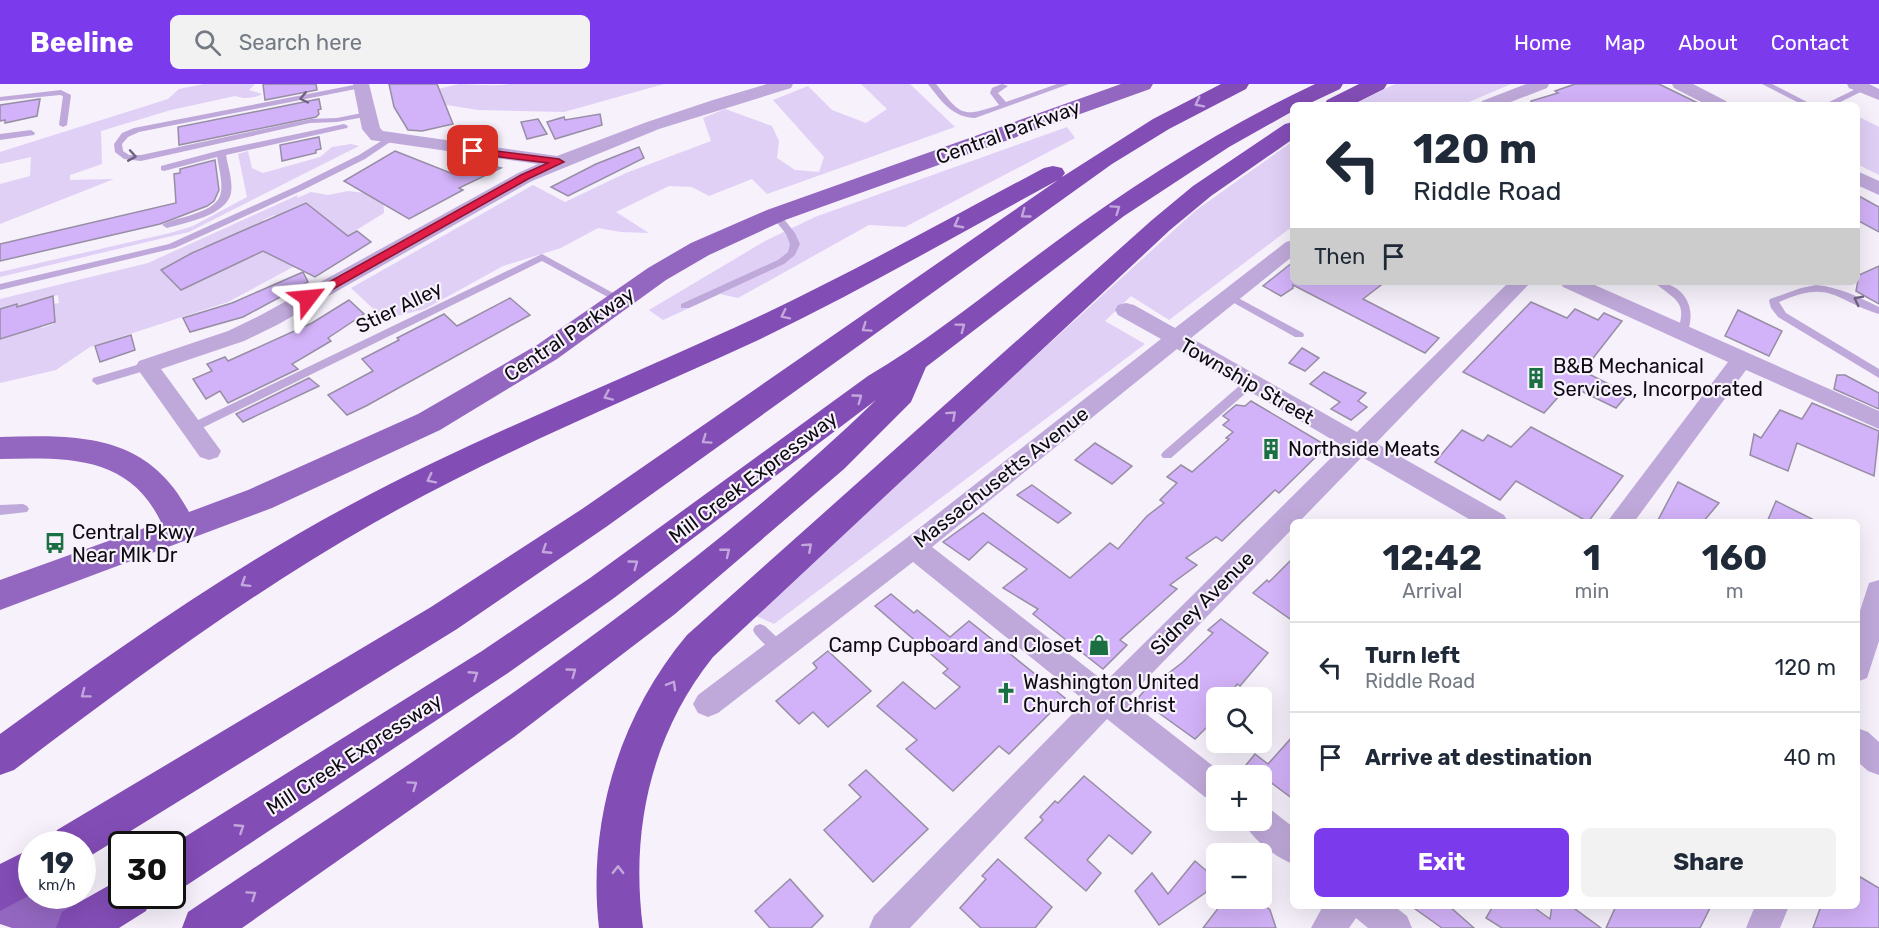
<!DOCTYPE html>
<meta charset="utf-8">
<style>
:root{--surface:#fff;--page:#f2f2f3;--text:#1f2937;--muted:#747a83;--line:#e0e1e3;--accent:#7c3aed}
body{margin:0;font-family:Rubik,sans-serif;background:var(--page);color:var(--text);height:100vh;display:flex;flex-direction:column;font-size:22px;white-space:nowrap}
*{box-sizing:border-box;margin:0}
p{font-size:20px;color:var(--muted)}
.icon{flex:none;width:33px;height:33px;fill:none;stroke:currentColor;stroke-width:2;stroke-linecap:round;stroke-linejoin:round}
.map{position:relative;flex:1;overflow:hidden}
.side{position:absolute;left:1290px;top:435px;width:570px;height:390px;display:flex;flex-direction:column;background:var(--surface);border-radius:9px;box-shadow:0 6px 24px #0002}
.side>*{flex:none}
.banner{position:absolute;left:1290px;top:18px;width:570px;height:183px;border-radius:9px;box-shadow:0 6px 24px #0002;background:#fff;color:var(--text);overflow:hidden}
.controls{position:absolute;left:1206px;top:603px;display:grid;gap:12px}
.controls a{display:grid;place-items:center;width:66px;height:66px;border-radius:9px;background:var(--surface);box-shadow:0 6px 24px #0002;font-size:30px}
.speed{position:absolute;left:18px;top:747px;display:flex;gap:12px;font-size:30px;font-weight:700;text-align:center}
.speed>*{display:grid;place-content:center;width:78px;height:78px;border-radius:50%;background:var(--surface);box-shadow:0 6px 24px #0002;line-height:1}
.speed small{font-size:15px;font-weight:400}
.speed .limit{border:3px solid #111;border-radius:9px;background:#fff;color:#111}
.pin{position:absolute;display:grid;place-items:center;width:51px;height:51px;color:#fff;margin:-26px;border-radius:12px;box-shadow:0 3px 9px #0006}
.me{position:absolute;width:66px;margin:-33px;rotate:61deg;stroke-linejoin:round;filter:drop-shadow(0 0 4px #0008)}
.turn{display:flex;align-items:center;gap:21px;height:126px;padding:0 24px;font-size:27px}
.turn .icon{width:78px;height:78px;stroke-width:2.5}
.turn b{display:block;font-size:42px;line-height:51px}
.then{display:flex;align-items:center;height:57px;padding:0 24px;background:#0003;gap:12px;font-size:22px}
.eta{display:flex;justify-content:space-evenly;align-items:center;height:102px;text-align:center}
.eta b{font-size:36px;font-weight:700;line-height:42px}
.button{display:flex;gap:12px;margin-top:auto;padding:12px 24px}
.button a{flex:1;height:69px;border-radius:9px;background:var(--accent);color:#fff;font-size:24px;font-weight:700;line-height:69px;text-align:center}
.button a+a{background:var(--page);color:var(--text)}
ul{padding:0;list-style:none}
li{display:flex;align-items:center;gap:18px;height:90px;padding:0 24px;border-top:2px solid var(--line)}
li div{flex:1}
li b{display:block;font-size:22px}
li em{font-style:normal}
header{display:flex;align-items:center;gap:36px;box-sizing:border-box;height:84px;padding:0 30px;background:var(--accent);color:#fff}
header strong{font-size:28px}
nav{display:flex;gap:33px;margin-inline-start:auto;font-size:21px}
.search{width:420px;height:54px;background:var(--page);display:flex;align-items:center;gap:15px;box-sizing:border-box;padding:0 21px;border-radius:9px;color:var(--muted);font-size:22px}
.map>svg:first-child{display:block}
</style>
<header>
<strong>Beeline</strong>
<div class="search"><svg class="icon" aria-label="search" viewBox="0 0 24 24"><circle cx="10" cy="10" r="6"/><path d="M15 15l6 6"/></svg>Search here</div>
<nav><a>Home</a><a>Map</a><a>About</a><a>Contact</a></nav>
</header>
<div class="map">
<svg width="1879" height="844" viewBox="0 0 1879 844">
<rect width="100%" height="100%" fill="#f6f1fb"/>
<g fill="#e0d0f6" fill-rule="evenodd">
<path d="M204 0H255L249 6 262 10C253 15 244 15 235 12L171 26 101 47 102 80 70 91V96L114 95 0 140V100L30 92 31 73 0 80V68L168 15 179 5Z"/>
<path d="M459 0C476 0 492 3 509 0H664L564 28 478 26 434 19 430 7Z"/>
<polygon points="861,0 910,0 955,43 767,110 752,95 709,112 692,103 669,102 616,128 649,149 621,148 598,144 561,164 503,182 425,225 384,235 351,204 533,101 565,118 626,89 711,57 703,34 725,25 772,42 779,57 777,74 795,86 819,88 824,73 773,16 808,2 832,26 866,39 887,25"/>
<polygon points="1395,0 1511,0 1462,21 1353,21"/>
<polygon points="1857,32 1879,43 1879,91 1857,80"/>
<polygon points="1067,43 1075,54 905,143 869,141 738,214 720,210 663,236 649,226 765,157 815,133"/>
<polygon points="1293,57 1293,142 1169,236 1131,212 1105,237 1145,260 774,540 752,530 1195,127"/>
<polygon points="351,60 359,62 189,148 0,193 0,188 170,149 193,142 247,113 238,70 248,67 252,84 263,89 320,73 332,63"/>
<path d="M348 107 383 111 384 129 319 169 228 218 90 263 56 286 0 299V255L41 241V244L54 240V220L59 219 58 211 17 223 16 220 1 224 0 227V215L148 179 298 111 297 114 311 108 328 111ZM274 131 277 132 197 198 185 204 182 201 178 203 161 186 204 162 206 164 229 152 233 155 241 147 264 138 263 136Z"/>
</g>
<g fill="#d2b2f8" stroke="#978ea4" stroke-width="1.5">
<polygon points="263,0 316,0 317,6 265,16"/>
<polygon points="389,0 437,0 453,40 422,47 408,46 394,23"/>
<polygon points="1575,0 1659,0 1702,21 1531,21 1531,17 1558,9 1555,7"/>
<polygon points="40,15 37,32 5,39 5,36 0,37 0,21"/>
<polygon points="319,15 321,25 318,26 319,30 316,33 179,61 178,43"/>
<polygon points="600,30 602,41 555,55 547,38 564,33 565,36"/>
<polygon points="538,35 547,50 527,55 521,38"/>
<polygon points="319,53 321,65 316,66 316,69 282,77 280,61"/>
<polygon points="639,63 644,74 568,112 551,103 596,80"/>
<polygon points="395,67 453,90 477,77 501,84 459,104 463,106 409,135 344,97"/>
<polygon points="215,76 219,106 214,117 207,122 160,140 0,177 0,160 176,119 174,90 180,89 180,85"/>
<polygon points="1857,111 1879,123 1879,148 1857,136"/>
<polygon points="306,119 348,152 357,147 371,158 315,193 263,167 181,206 161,186 192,169"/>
<polygon points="1293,178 1293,198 1385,198 1363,215 1439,254 1425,269 1293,201 1293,204 1281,212 1263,202"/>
<polygon points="1879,182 1879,220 1856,207 1859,191"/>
<polygon points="303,188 308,198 243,233 190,248 183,234 232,219"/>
<polygon points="53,212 55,238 0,255 0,225 17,220 17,223"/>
<polygon points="510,214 530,231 366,322 347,331 328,311 373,287 362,275 399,256 397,254 444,230 457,242"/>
<polygon points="349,216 364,230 328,254 331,257 292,280 298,285 228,319 220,307 206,315 193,295 212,287 207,280 225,273 228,277 312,239"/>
<polygon points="1531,218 1567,234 1575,225 1598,236 1604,229 1622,237 1583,287 1628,310 1616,324 1569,301 1544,329 1463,288"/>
<polygon points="1738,226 1782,247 1769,272 1725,252"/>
<polygon points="131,251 135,266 100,278 95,262"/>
<polygon points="1302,264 1319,274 1305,287 1289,279"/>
<polygon points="1324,288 1366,309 1358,317 1367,323 1351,336 1331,325 1340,318 1310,300"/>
<polygon points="1837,291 1845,291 1879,309 1879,325 1834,305"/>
<polygon points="309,294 319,302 243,338 236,330"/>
<polygon points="1251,317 1327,362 1279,409 1275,406 1222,457 1216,453 1186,474 1197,481 1170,501 1177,505 1120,556 1127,561 1103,585 1033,530 1038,525 1003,504 1027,485 988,458 969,476 943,458 983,429 1070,494 1110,459 1118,465 1147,432 1164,419 1160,416 1177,399 1167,393 1181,381 1192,388 1229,355 1226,354 1233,348 1223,341 1229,336 1223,332 1236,321 1245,322"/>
<polygon points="1812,319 1879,347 1874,392 1797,359 1788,387 1750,371 1754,350 1761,354 1780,326 1802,335"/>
<polygon points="1531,343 1623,392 1588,438 1516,397 1500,416 1435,378 1462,346 1483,357 1488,351 1511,363"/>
<polygon points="1095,359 1132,382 1112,400 1075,376"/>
<polygon points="1678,398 1719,419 1703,438 1657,438"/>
<polygon points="1032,401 1071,429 1058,439 1017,411"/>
<polygon points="1776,417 1818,438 1767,438"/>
<polygon points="1293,474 1293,537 1253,509 1267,496 1269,498"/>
<polygon points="891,510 914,529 917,526 950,553 969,537 1065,614 1009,670 999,662 953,707 906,665 917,656 877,622 903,598 935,625 960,603 943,589 948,585 875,522"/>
<polygon points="1221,535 1268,569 1240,602 1237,600 1228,614 1216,614 1216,634 1195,655 1138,614 1154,596 1157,598 1183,578 1213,549 1208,546"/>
<polygon points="828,567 871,607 828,643 813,628 799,640 776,617 817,584 813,579"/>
<polygon points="1293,652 1293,715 1262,692 1237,692 1255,670 1268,680"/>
<polygon points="866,686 928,745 873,798 824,746 861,713 849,701"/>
<polygon points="1084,692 1151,748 1132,770 1109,751 1087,776 1101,789 1086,807 1025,754 1043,736 1040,733 1055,717 1058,719"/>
<polygon points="998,775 1052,823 1035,844 981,844 960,824 986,795 982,792"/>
<polygon points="1195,777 1216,795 1205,809 1159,841 1135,807 1152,789 1168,810"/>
<polygon points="1857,791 1879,804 1879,844 1813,844 1821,822 1857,822"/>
<polygon points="790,795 823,832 811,844 770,844 755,827"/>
<polygon points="1226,814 1244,814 1249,819 1262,819 1270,826 1276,844 1203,844"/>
<polygon points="1411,822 1449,822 1474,844 1442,844"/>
<polygon points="1493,822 1532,822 1550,835 1552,822 1571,822 1601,844 1502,844 1486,834"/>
<polygon points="1616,822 1711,822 1700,844 1606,844"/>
</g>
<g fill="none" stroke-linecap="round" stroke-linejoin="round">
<g fill="#bfa9da" fill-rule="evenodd">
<polygon points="359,0 365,2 361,4 139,48 128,53 122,60 123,67 129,71 141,71 310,35 337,34 367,28 371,30 370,32 337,38 310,39 141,77 124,75 115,68 114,60 122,49 134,44"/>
<path d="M928 0H936C961 31 961 34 999 21L990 9 992 4 1002 0 1008 2 998 9 1006 18 1057 0H1069L975 34C952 33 941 17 928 0Z"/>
<polygon points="1762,0 1772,0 1813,21 1803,21"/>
<polygon points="1862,2 1869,4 1834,21 1823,21"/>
<polygon points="61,6 71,11 67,41 63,43 59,41 63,12 60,11 0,17 0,13"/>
<path d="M344 40 348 42 347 44 226 71C228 83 233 97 231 109 227 131 185 139 167 144L162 141C168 137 177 135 185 133 226 120 225 113 217 73L164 87 161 86V82L221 66Z"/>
<polygon points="31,46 35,49 34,51 0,56 0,50"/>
<polygon points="386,54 393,56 365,75 303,106 175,164 0,206 0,200 169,160 297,102 359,71"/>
<polygon points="776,128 779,129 795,149 800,160 795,171 784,180 689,224 681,224 681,220 778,176 788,168 790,160 786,150 771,131"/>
<polygon points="542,170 624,215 619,218 615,217 542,177 196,347 188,347 186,344 188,341"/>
<path d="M1654 198C1684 198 1699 225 1686 251L1682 252 1677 249C1689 216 1674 216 1654 198Z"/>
<path d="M1816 201C1839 203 1859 213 1879 223V230C1833 216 1832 195 1779 218L1786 229 1879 285V294L1778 233 1771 224 1769 217 1770 215 1801 204Z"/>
<polygon points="1229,209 1303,249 1304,251 1303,253 1295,253 1225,214 1225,210"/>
<polygon points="147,278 152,282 151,285 97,301 92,297 93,294"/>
<polygon points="1250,295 1254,296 1255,299 1254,302 1171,374 1163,374 1161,371 1163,368 1246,296"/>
<polygon points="23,420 27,422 29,425 27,428 0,431 0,421"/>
<path d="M760 540 765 542 785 561 787 565 785 569C773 573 763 558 755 550L753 546 755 542Z"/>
</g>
<g fill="#bfa9da" fill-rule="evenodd">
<polygon points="353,0 369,0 380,44 383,47 557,72 647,38 713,16 767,0 793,0 791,4 659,45 532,97 277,241 244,257 161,285 221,367 218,373 209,376 200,373 139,287 136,282 139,277 228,247 261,231 518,89 538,80 371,56 362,45"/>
<polygon points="1526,0 1549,0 1547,4 1503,21 1479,21 1482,17"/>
<polygon points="1672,0 1693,0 1726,17 1729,21 1707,21 1674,4"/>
<polygon points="1847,0 1869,0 1879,5 1879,16 1849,4"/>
<polygon points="1857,87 1879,97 1879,111 1857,101"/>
<path d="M1293 156V172L1191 254 1357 348 1509 198H1531L1376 359 1504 431 1508 438H1474L1362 373 1299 438H1293V444L1127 615 1226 692H1216V718L1205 713 1107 635 910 844H869L874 832 1085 617 913 478 718 629 708 633 698 629 693 620 698 611 904 456 1161 255 1118 231 1115 226 1118 221 1126 219 1134 221 1175 244 1286 158ZM1177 265 1343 362 1105 598 932 463Z"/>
<polygon points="1560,198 1588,198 1879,327 1879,345 1746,286 1634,438 1607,438 1728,278 1563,203"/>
<polygon points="1879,496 1879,557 1867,594 1857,598 1857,536 1869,499"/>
<polygon points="1857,644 1868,648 1879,658 1879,691 1868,687 1857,677"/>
<path d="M1262 722 1270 725 1293 743V780C1274 772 1251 755 1243 736H1262Z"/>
<polygon points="1323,822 1394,822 1407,832 1412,844 1368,844 1356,834 1349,844 1311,844"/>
<polygon points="1755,822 1789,822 1780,844 1746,844"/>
</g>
<g fill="#9367c0" fill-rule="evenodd">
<path d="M1121 0H1153L1150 5 785 136 709 171 666 196 557 275 440 346 272 424 0 526V496L161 438C128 370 66 374 0 375V353C79 351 147 349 189 428L248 406 418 330 537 261 648 184 691 159 767 126Z"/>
<polygon points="0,796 32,807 32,812 46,812 94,828 100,844 12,844 0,840"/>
</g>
<g fill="#834db6" fill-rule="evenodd">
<path d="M1221 0H1249L1246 5 1169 45 1112 80 606 443 457 545 87 774 82 776V760H51L57 746 431 523 582 425 1058 96C957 151 857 209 754 258 626 317 494 370 372 440 246 512 130 598 14 686L0 691V650C113 568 227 487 350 421 475 354 607 302 736 243 841 195 942 138 1044 84L1053 82 1062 84 1065 89 1062 93 1153 35Z"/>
<path d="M1315 0H1343L1340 5 1306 21H1293V27L1229 63 1124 132 926 283 911 318 844 385 675 530 514 653 242 844H182L188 828C425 669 670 515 876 316L614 514 508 589 187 801 172 807V761L482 567 590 494 868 292C934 253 993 204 1054 159 1137 98 1222 44 1315 0Z"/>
<polygon points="1359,0 1387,0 1384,5 1352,21 1324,21 1327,16"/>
<path d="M1293 38V55L1211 112 1170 146 713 573C651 651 630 746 643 844H599C587 739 619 632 687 551L1152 136 1193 102 1285 40Z"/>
<polygon points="32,764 32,810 0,827 0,780"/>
<polygon points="122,794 122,812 152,812 146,827 119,844 56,844 62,828"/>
</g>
</g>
<defs><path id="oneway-chevron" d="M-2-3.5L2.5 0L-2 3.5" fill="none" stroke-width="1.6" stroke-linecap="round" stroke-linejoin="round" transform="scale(1.5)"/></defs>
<g stroke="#6f6180">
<use href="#oneway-chevron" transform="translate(304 14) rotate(168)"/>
<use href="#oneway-chevron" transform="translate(132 72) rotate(10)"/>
<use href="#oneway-chevron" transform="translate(1858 216) rotate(-153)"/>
</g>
<g stroke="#c2a7dc">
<use href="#oneway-chevron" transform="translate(1199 19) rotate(153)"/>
<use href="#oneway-chevron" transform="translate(1116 125) rotate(-35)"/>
<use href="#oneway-chevron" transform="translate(1025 130) rotate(144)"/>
<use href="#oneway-chevron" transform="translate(958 140) rotate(152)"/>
<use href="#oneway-chevron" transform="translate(785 231) rotate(154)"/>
<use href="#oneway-chevron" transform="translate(961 243) rotate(-37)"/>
<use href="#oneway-chevron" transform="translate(866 244) rotate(145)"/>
<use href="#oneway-chevron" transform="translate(608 312) rotate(156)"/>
<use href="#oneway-chevron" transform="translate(858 314) rotate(-36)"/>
<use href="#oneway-chevron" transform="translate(952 331) rotate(-42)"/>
<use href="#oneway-chevron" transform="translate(706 356) rotate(145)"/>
<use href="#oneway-chevron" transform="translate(431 395) rotate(153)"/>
<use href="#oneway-chevron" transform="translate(808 463) rotate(-42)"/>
<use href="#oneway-chevron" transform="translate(546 466) rotate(147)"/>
<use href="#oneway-chevron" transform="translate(726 468) rotate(-39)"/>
<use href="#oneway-chevron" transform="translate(634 480) rotate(-36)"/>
<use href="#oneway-chevron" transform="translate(245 499) rotate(148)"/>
<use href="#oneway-chevron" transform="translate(572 588) rotate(-36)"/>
<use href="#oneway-chevron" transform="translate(474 591) rotate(-33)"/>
<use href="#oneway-chevron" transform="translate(672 601) rotate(-60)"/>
<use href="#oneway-chevron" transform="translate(85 610) rotate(143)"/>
<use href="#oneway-chevron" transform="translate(413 701) rotate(-35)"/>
<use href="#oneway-chevron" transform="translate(240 744) rotate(-33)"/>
<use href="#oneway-chevron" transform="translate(618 786) rotate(-89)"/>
<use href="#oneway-chevron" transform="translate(252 811) rotate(-34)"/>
</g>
<polygon fill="#e11d48" stroke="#92132f" stroke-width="1.5" points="473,64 559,75 564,78 528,95 312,217 304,217 304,212 521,91 548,79 469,69 469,65"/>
<defs>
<symbol id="building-bare" viewBox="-9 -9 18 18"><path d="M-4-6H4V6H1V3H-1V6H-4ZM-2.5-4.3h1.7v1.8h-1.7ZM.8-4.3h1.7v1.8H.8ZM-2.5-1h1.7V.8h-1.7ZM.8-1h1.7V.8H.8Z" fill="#1a7042" stroke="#f6f1fb" stroke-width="2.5" paint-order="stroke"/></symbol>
<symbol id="bus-bare" viewBox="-9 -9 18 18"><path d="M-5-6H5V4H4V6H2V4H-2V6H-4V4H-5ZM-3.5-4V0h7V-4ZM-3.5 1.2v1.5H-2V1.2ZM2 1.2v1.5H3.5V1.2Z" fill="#1a7042" stroke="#f6f1fb" stroke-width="2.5" paint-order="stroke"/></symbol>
<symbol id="shop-bare" viewBox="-9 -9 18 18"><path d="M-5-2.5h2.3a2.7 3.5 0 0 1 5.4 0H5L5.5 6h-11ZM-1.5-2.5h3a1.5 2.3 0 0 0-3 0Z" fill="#1a7042" stroke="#f6f1fb" stroke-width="2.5" paint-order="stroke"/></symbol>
<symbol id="church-bare" viewBox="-9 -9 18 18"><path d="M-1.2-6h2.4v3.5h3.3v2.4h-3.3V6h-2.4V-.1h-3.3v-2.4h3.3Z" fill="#1a7042" stroke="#f6f1fb" stroke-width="2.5" paint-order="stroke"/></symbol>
</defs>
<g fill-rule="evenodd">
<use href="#building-bare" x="1521" y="279" width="30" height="30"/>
<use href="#building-bare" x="1256" y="350" width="30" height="30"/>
<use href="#bus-bare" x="40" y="444" width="30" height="30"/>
<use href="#shop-bare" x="1084" y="546" width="30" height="30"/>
<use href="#church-bare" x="991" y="594" width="30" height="30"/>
</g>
<g text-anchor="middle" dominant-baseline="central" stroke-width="4.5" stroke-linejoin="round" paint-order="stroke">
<g font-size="20" fill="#0e0a12" stroke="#f6f1fb">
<text transform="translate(1008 48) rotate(-20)">Central Parkway</text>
<text transform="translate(399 223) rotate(-26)">Stier Alley</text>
<text transform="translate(569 250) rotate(-34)">Central Parkway</text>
<text transform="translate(1247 297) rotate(30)">Township Street</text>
<text transform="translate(753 393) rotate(-37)">Mill Creek Expressway</text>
<text transform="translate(1001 393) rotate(-38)">Massachusetts Avenue</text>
<text transform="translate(1202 519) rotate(-45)">Sidney Avenue</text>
<text transform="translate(354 670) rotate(-33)">Mill Creek Expressway</text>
</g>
<g font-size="20" fill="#0e0a12" stroke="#f6f1fb" text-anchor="start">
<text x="1553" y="282">B&amp;B Mechanical<tspan x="1553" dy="23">Services, Incorporated</tspan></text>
<text x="1288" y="365">Northside Meats</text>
<text x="72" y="448">Central Pkwy<tspan x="72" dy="23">Near Mlk Dr</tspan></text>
<text x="1082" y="561" text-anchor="end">Camp Cupboard and Closet</text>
<text x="1023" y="598">Washington United<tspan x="1023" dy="23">Church of Christ</tspan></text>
</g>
</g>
</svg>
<div class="controls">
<a><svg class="icon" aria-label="search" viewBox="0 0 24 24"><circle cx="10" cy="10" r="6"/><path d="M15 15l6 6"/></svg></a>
<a>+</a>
<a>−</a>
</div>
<div class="speed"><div>19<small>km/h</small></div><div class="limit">30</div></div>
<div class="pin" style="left:473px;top:67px;background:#d93025"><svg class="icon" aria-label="arrive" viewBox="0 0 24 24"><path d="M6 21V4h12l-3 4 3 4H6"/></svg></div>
<svg class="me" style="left:308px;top:214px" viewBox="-20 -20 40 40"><path d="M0-17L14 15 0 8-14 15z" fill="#e11d48" stroke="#fff" stroke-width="4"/></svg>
<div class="banner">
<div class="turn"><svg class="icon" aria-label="left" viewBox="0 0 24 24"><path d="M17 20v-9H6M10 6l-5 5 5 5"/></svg><div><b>120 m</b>Riddle Road</div></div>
<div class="then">Then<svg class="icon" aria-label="arrive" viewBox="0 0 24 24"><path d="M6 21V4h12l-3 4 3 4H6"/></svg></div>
</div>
<section class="side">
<div class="eta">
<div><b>12:42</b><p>Arrival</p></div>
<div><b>1</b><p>min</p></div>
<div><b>160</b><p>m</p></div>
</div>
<ul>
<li><svg class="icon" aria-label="left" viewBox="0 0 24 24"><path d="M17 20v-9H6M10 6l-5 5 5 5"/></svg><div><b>Turn left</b><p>Riddle Road</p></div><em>120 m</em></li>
<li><svg class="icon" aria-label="arrive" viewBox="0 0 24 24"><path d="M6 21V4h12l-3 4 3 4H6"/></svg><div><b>Arrive at destination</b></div><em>40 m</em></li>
</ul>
<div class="button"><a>Exit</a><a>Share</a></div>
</section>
</div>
